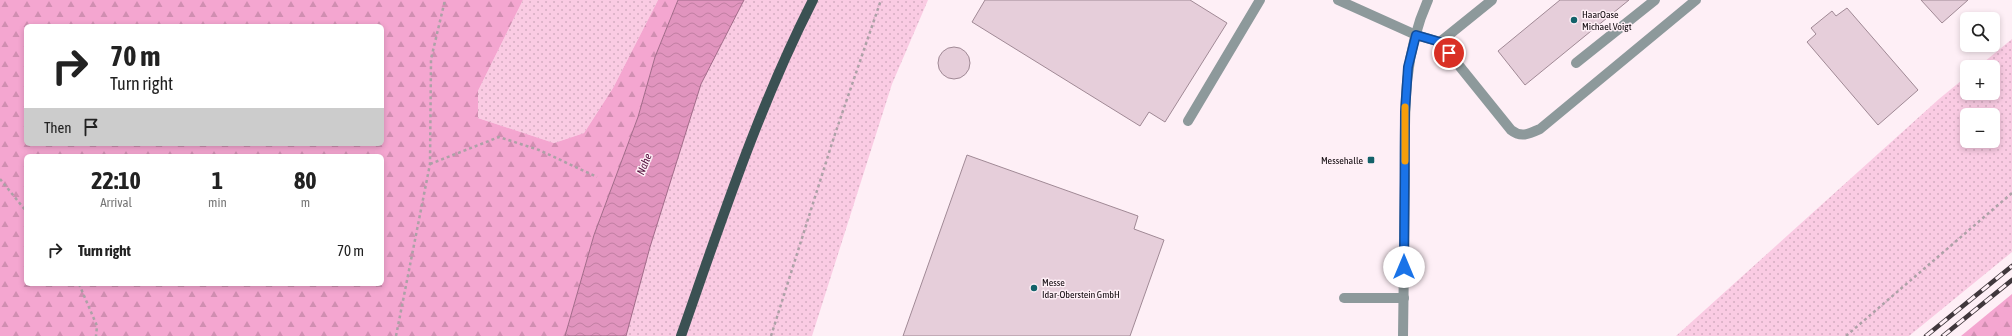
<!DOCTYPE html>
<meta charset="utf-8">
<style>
:root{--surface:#fff;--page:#f2f2f2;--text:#222;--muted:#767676}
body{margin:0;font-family:"Asap Condensed",sans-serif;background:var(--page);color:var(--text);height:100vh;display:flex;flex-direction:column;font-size:15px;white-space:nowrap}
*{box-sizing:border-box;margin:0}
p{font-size:13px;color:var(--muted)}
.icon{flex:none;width:22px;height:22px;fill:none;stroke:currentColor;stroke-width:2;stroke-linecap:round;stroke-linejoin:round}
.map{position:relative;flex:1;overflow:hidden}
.details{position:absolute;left:24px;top:154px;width:360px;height:132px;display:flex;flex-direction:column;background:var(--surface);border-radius:6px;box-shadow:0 2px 6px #0003}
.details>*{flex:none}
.banner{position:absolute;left:24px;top:24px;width:360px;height:122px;border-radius:6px;box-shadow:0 2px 6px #0003;background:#fff;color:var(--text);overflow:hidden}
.tools{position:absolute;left:1960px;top:12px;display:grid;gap:8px}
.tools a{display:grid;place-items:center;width:40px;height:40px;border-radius:6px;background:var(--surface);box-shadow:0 2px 6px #0003;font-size:20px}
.pin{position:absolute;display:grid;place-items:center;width:34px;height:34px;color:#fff;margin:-17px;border:2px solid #fff;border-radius:50%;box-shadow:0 1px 4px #0007}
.me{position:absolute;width:44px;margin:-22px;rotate:0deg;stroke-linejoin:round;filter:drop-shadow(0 0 3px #0008)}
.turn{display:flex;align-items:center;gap:14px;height:84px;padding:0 20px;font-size:18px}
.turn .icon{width:52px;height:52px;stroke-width:2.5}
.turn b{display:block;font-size:28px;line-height:34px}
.then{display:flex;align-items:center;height:38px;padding:0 20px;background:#0003;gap:8px;font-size:15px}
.eta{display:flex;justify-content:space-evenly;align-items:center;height:68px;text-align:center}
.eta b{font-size:24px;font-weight:700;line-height:28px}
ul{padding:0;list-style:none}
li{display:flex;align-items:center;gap:12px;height:56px;padding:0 20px}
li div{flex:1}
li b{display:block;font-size:15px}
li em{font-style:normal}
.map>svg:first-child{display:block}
</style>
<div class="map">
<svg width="2012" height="336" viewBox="0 0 2012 336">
<defs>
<pattern id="green-dots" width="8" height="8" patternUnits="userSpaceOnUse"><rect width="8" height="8" fill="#facbe3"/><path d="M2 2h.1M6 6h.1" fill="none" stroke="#d5adc2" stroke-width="1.8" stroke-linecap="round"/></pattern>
<pattern id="forest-firs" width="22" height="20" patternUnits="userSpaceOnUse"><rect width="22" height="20" fill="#f4a6d0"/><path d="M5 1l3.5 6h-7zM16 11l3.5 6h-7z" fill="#d08eb1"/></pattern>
<pattern id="water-waves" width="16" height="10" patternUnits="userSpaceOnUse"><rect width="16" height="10" fill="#e194be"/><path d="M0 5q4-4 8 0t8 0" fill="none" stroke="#c07ea2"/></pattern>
</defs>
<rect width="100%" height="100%" fill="#feeff6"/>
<g fill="url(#green-dots)" fill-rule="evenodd">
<polygon points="523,0 658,0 613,88 584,133 554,143 478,118 478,91"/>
<polygon points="744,0 928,0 892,84 812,336 626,336 650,247 701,84"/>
<path d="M2012 39V252L1909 336H1676L1939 99 1967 76V93H1993V67H1978ZM1967 115H1993V141H1967Z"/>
</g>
<g fill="url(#forest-firs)" fill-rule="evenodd">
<path d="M0 0H523L478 91V118L554 143 584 133 613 88 658 0H678L655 57 638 117 594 235 565 336H0ZM26 26H382V144H26ZM26 156H382V284H26Z"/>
<polygon points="2012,294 2012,336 1961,336"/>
</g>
<polygon fill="url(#water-waves)" stroke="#a26a89" points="678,0 744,0 701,84 650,247 626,336 565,336 594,235 638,117 655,57"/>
<g fill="#e6ceda" stroke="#a08995">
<polygon points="985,0 1190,0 1227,23 1165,122 1149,112 1140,126 972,22"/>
<polygon points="1560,0 1629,0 1525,85 1498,51"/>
<polygon points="1921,0 1968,0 1942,23"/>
<polygon points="1847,8 1918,90 1878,125 1807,42 1816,34 1811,28 1832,11 1836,16"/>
<circle cx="954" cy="63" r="16"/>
<polygon points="967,155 1138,216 1134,229 1164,240 1130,336 903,336"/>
</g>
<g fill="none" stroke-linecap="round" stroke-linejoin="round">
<g stroke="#ada1a7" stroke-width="2.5" stroke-dasharray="3 3" stroke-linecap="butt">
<polyline points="430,164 499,137 539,150 597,177"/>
<polyline points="0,179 26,211"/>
<polyline points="79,284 97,326 96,336"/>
<polyline points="396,336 430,164 431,59 445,0"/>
<polyline points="771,336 834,137 881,0"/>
<polyline points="1846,336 2012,193"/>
</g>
<g stroke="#8d999b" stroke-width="10">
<polyline points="1338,0 1416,35 1440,42 1492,0"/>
<path d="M1440 42 1511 130C1521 138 1529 134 1540 129L1696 0"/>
<polyline points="1576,63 1655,0"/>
<polyline points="1188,121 1260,0"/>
<polyline points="1344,298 1404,298"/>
<path d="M1403 336C1404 285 1404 233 1405 182 1405 118 1401 60 1428 0"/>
</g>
<path stroke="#3b5153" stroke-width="10" d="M681 336C721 222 758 108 813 0"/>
<defs>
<g id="rail">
<polyline points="1926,336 2012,266"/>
<polyline points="1943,336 2012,280"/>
</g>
</defs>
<use href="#rail" stroke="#40373c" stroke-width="4.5"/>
<use href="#rail" stroke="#feeff6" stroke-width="3" stroke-dasharray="9" stroke-linecap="butt"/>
</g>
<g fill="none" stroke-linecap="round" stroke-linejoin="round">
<defs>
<polyline id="route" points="1404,267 1405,112 1408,67 1416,35 1440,42 1449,53"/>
</defs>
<use href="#route" stroke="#114b97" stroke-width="10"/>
<use href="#route" stroke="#1a73e8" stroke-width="7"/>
<polyline stroke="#f59e0b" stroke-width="7" points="1405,161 1405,107"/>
</g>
<g fill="#13626a" stroke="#feeff6" stroke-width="1.5">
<circle cx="1574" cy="20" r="4"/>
<rect x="1367" y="156" width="8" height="8" rx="2"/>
<circle cx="1034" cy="288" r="4"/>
</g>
<g text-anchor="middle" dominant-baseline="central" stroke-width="3" stroke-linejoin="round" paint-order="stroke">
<g font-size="10" fill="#10090d" stroke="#feeff6" text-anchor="start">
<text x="1582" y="14">HaarOase<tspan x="1582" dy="12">Michael Voigt</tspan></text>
<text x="1363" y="160" text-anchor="end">Messehalle</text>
<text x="1042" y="282">Messe<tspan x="1042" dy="12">Idar-Oberstein GmbH</tspan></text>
</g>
<g font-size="11" font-style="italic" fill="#520f3b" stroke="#feeff6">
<text transform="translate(644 164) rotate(-67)">Nahe</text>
</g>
</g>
</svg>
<div class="tools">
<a><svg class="icon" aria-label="search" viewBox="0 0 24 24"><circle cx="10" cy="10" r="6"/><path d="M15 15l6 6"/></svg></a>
<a>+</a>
<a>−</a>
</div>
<div class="pin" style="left:1449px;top:53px;background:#d93025"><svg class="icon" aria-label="arrive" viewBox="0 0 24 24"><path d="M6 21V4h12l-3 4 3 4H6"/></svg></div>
<svg class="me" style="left:1404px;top:267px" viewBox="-20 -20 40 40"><circle r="19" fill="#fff"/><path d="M0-13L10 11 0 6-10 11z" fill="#1a73e8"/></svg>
<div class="banner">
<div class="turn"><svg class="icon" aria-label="right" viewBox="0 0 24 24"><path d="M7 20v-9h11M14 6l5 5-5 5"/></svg><div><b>70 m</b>Turn right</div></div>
<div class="then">Then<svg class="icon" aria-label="arrive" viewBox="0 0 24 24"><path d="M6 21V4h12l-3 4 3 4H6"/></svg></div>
</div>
<section class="details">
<div class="eta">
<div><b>22:10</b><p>Arrival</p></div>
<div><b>1</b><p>min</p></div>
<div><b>80</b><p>m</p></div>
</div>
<ul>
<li><svg class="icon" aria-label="right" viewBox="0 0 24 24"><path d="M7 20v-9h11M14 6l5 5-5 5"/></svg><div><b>Turn right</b></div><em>70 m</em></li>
</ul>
</section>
</div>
